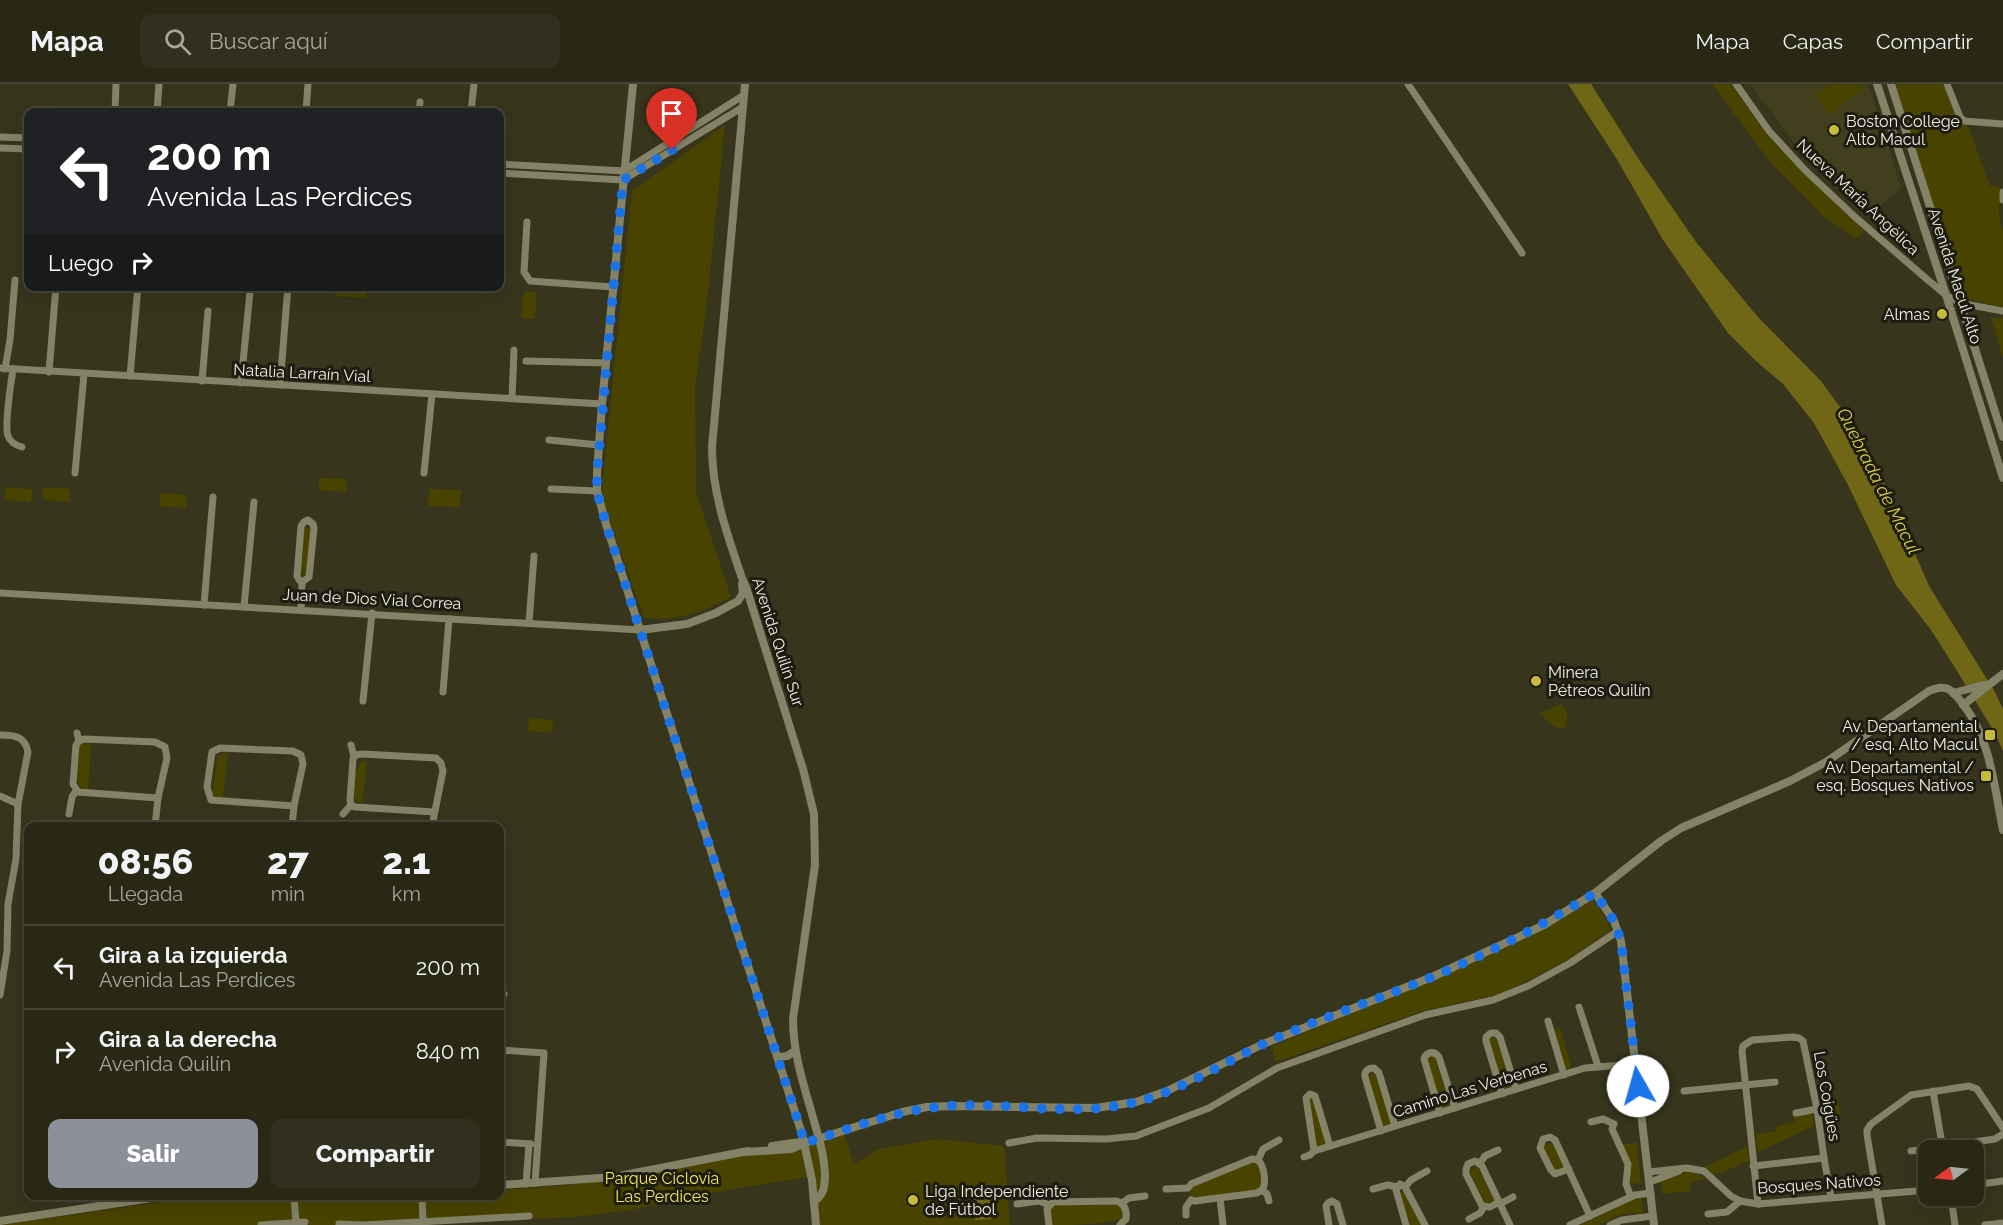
<!DOCTYPE html>
<html lang="es">
<meta charset="utf-8">
<style>
:root{--surface:#292815;--page:#31301e;--text:#f1f3f6;--muted:#a5a6a0;--line:#454434;--accent:#8c9099}
body{margin:0;font-family:Raleway,sans-serif;background:var(--page);color:var(--text);height:100vh;display:flex;flex-direction:column;font-size:22px;white-space:nowrap}
*{box-sizing:border-box;margin:0}
p{font-size:20px;color:var(--muted)}
.icon{flex:none;width:33px;height:33px;fill:none;stroke:currentColor;stroke-width:2;stroke-linecap:round;stroke-linejoin:round}
.map{position:relative;flex:1;overflow:hidden}
.panel{position:absolute;left:24px;top:738px;width:480px;height:378px;display:flex;flex-direction:column;background:var(--surface);border-radius:12px;box-shadow:0 6px 24px #0002,0 0 0 2px var(--line)}
.panel>*{flex:none}
.hud{position:absolute;left:24px;top:24px;width:480px;height:183px;border-radius:12px;box-shadow:0 6px 24px #0002,0 0 0 2px var(--line);background:#202124;color:#fff;overflow:hidden}
.needle{width:39px;rotate:255deg}
.tools{position:absolute;left:1918px;top:1056px;display:grid;gap:12px}
.tools a{display:grid;place-items:center;width:66px;height:66px;border-radius:12px;background:var(--surface);box-shadow:0 6px 24px #0002,0 0 0 2px var(--line);font-size:30px}
.pin{position:absolute;display:grid;place-items:center;width:51px;height:51px;color:#fff;margin:-62px -26px;border-radius:50% 50% 50% 0;rotate:-45deg;box-shadow:0 0 6px #0007}
.pin .icon{rotate:45deg}
.me{position:absolute;width:66px;margin:-33px;rotate:353deg;stroke-linejoin:round;filter:drop-shadow(0 0 4px #0008)}
.turn{display:flex;align-items:center;gap:21px;height:126px;padding:0 24px;font-size:27px}
.turn .icon{width:78px;height:78px;stroke-width:2.5}
.turn b{display:block;font-size:42px;line-height:51px}
.then{display:flex;align-items:center;height:57px;padding:0 24px;background:#0003;gap:12px;font-size:22px}
.eta{display:flex;justify-content:space-evenly;align-items:center;height:102px;text-align:center}
.eta b{font-size:36px;font-weight:800;line-height:42px}
.action{display:flex;gap:12px;margin-top:auto;padding:12px 24px}
.action a{flex:1;height:69px;border-radius:12px;background:var(--accent);color:#fff;font-size:24px;font-weight:800;line-height:69px;text-align:center}
.action a+a{background:var(--page);color:var(--text)}
ul{padding:0;list-style:none}
li{display:flex;align-items:center;gap:18px;height:84px;padding:0 24px;border-top:2px solid var(--line)}
li div{flex:1}
li b{display:block;font-size:22px}
li em{font-style:normal}
header{display:flex;align-items:center;gap:36px;box-sizing:border-box;height:84px;padding:0 30px;background:var(--surface);border-bottom:2px solid var(--line)}
header strong{font-size:28px}
nav{display:flex;gap:33px;margin-inline-start:auto;font-size:21px}
.search{width:420px;height:54px;background:var(--page);display:flex;align-items:center;gap:15px;box-sizing:border-box;padding:0 21px;border-radius:12px;color:var(--muted);font-size:22px}
.map>svg:first-child{display:block}
</style>
<header>
<strong>Mapa</strong>
<div class="search"><svg class="icon" aria-label="search" viewBox="0 0 24 24"><circle cx="10" cy="10" r="6"/><path d="M15 15l6 6"/></svg>Buscar aquí</div>
<nav><a>Mapa</a><a>Capas</a><a>Compartir</a></nav>
</header>
<div class="map">
<svg width="2003" height="1141" viewBox="0 0 2003 1141">
<rect width="100%" height="100%" fill="#37351c"/>
<polygon fill="#423f1e" points="1750,0 1868,0 1877,27 1876,29 1879,33 1901,104 1869,132 1794,58"/>
<g fill="#494300">
<polygon points="1712,0 1731,0 1770,55 1865,148 1855,154 1822,131 1771,79"/>
<polygon points="1830,0 1859,0 1863,5 1829,31 1815,11"/>
<polygon points="1895,0 1943,0 1958,38 1968,42 1990,102 2000,103 1999,131 2003,146 2003,223 1975,217 1962,212"/>
<path d="M725 41 707 218 695 305 696 408 731 513C699 529 681 537 644 534L601 413 632 107Z"/>
<polygon points="336,202 366,203 366,214 335,212"/>
<polygon points="524,207 537,209 535,235 521,234"/>
<polygon points="1991,233 2003,234 2003,273"/>
<polygon points="319,394 346,395 346,408 319,406"/>
<polygon points="5,403 32,405 31,418 4,416"/>
<polygon points="43,403 70,405 70,418 43,416"/>
<polygon points="429,405 461,406 460,423 428,422"/>
<polygon points="160,409 187,411 186,424 159,422"/>
<polygon points="304,443 312,444 307,491 299,490"/>
<path d="M1561 620C1568 627 1568 634 1566 643L1560 645 1552 641 1539 629Z"/>
<polygon points="529,634 553,636 552,649 528,647"/>
<path d="M79 659 91 660 88 707C81 705 79 702 77 695Z"/>
<polygon points="228,669 223,714 212,711 218,671"/>
<path d="M361 678H367L362 719 355 717C352 703 354 690 361 678Z"/>
<polygon points="1592,815 1605,833 1611,846 1568,875 1526,898 1508,906 1492,912 1423,927 1275,978 1272,962 1435,895"/>
<polygon points="1560,944 1572,985 1568,986 1565,984 1554,946"/>
<polygon points="1494,953 1497,955 1512,1003 1504,1006 1488,956"/>
<polygon points="1429,972 1433,972 1435,974 1450,1022 1442,1024 1427,975"/>
<polygon points="1374,989 1376,991 1391,1039 1383,1042 1368,993"/>
<polygon points="1310,1014 1313,1015 1327,1060 1317,1064 1309,1017"/>
<polygon points="1838,1015 1841,1033 1823,1036 1820,1018"/>
<polygon points="1812,1028 1814,1042 1758,1068 1756,1050 1777,1047 1777,1042 1795,1038 1794,1033"/>
<polygon points="844,1049 854,1080 879,1065 937,1055 1004,1062 1010,1141 820,1141 814,1092 732,1105 625,1127 574,1133 412,1141 0,1141 197,1113 356,1115 416,1112 500,1112 500,1106 571,1101 620,1094"/>
<polygon points="1552,1058 1564,1083 1555,1087 1543,1062"/>
<polygon points="1637,1059 1641,1099 1628,1100 1631,1085 1630,1077 1621,1060"/>
<polygon points="1747,1062 1749,1077 1715,1091 1705,1083"/>
<path d="M1252 1078H1255C1262 1085 1263 1097 1258 1106L1195 1114 1190 1111 1191 1105 1194 1102Z"/>
<polygon points="1477,1082 1494,1116 1485,1120 1469,1086"/>
<polygon points="1689,1087 1707,1095 1691,1098 1691,1107 1662,1110 1661,1097"/>
<polygon points="1406,1107 1421,1141 1410,1141 1400,1108"/>
<polygon points="1642,1114 1643,1129 1622,1130 1599,1141 1579,1141 1634,1115"/>
<path d="M1118 1120 1122 1123 1124 1133C1111 1141 1070 1141 1052 1141L1050 1127 1053 1121Z"/>
</g>
<g fill="#6f6715">
<polygon points="1568,0 1591,0 1638,74 1696,158 1757,232 1821,297 1845,330 1884,398 1929,502 1995,608 2003,625 2003,667 1995,649 1957,587 1931,546 1896,501 1848,401 1814,339 1783,300 1756,277 1728,249 1663,156 1618,77"/>
<polygon points="989,1105 991,1135 975,1136 973,1107"/>
</g>
<g fill="none" stroke-linecap="round" stroke-linejoin="round">
<g stroke="#858367" stroke-width="7">
<polyline points="1408,0 1522,169"/>
<polyline points="1736,0 1769,47 1805,86 1855,133 1929,197 1946,211 1960,219 2003,227"/>
<polyline points="1947,0 1960,33 1964,37 2003,40"/>
<polyline points="115,28 116,0"/>
<polyline points="157,28 159,0"/>
<polyline points="230,28 233,0"/>
<polyline points="306,28 308,0"/>
<polyline points="419,28 420,18"/>
<polyline points="471,28 474,0"/>
<polyline points="0,53 28,54"/>
<polyline points="0,64 28,65"/>
<polyline points="500,80 624,87 744,11"/>
<polyline points="500,89 623,96 743,23"/>
<polyline points="2003,108 2003,116"/>
<polyline points="527,138 524,188 530,197 613,203"/>
<polyline points="526,277 606,279"/>
<polyline points="0,284 602,320"/>
<polyline points="5,285 10,256 15,196"/>
<path d="M13 285C11 299 4 341 8 352 10 358 15 361 22 363"/>
<polyline points="49,288 56,202"/>
<polyline points="130,292 138,202"/>
<polyline points="202,297 208,227"/>
<polyline points="241,299 250,208"/>
<polyline points="280,301 288,202"/>
<polyline points="512,314 514,266"/>
<polyline points="549,356 599,361"/>
<polyline points="75,389 84,290"/>
<polyline points="424,389 432,310"/>
<polyline points="551,405 597,407"/>
<polygon points="308,436 313,440 314,444 309,493 302,498 299,496 297,492 301,442 304,438"/>
<polyline points="0,509 640,546"/>
<polyline points="204,521 213,413"/>
<polyline points="244,523 254,418"/>
<polyline points="301,526 302,498"/>
<polyline points="529,539 534,472"/>
<polyline points="443,608 449,535"/>
<polyline points="363,617 372,529"/>
<polyline points="77,649 79,657 76,661 73,700 78,708 158,714"/>
<path d="M0 651C14 651 25 652 28 668L18 720 16 775 8 820 7 867 0 911"/>
<polyline points="79,657 84,655 155,658 165,663 167,674 158,714 155,742"/>
<polyline points="351,661 354,673"/>
<polyline points="0,712 18,720"/>
<polyline points="351,721 350,716 353,675 355,671 362,670 436,674 441,679 443,687 432,742"/>
<polyline points="351,721 355,723 434,728"/>
<polyline points="69,730 72,713 76,707"/>
<polyline points="343,730 351,721"/>
<polyline points="292,742 294,722 303,680 301,671 293,667 220,664 212,668 207,703 211,716 294,722"/>
<polyline points="500,910 504,910"/>
<polyline points="1579,923 1598,982"/>
<polyline points="1548,937 1564,991"/>
<polyline points="500,966 544,969 535,1099"/>
<polyline points="1684,1007 1775,998"/>
<polyline points="1933,1007 1943,1066"/>
<polyline points="1502,1010 1486,957 1486,953 1491,949 1496,949 1500,953 1516,1005"/>
<path d="M1440 1029 1424 975C1426 968 1434 966 1439 973L1455 1024"/>
<polyline points="1796,1029 1817,1025"/>
<polyline points="1591,1038 1603,1035 1614,1040 1612,1045 1628,1080 1626,1100 1631,1113"/>
<path d="M1381 1047 1365 993C1364 987 1368 984 1374 984L1379 989 1395 1042"/>
<polyline points="500,1058 531,1060"/>
<polyline points="1009,1059 1037,1054 1106,1055 1136,1052 1209,1024 1277,984 1425,931 1493,916 1528,902 1570,879 1618,847"/>
<polyline points="1314,1067 1306,1014 1310,1010 1315,1012 1330,1062"/>
<polyline points="1911,1067 1995,1055 2003,1050"/>
<polyline points="1304,1073 1310,1071 1314,1067 1585,984 1636,980"/>
<path d="M1258 1076C1264 1082 1267 1098 1262 1106"/>
<polyline points="1258,1076 1263,1065 1279,1056"/>
<polyline points="1480,1079 1485,1072 1498,1066"/>
<polyline points="1753,1082 1824,1074"/>
<polyline points="1569,1085 1555,1090 1551,1086 1540,1064 1543,1055 1550,1053 1555,1056 1590,1132"/>
<polyline points="1648,1088 1687,1084 1704,1087 1731,1112 1740,1117 1758,1120 1929,1106"/>
<polyline points="1650,1098 1679,1087"/>
<polyline points="526,1100 529,1060"/>
<polyline points="1974,1101 2003,1097"/>
<polyline points="1405,1103 1411,1096 1427,1087"/>
<polyline points="1166,1105 1188,1104 1191,1100 1252,1075 1258,1076"/>
<polyline points="1373,1105 1388,1101 1397,1103"/>
<polyline points="1262,1106 1267,1110 1269,1117"/>
<polyline points="42,1112 43,1114 49,1114 51,1112"/>
<polyline points="294,1112 296,1139"/>
<polyline points="422,1112 423,1138"/>
<polyline points="1951,1112 1955,1141"/>
<polyline points="1220,1114 1223,1141"/>
<polyline points="1191,1116 1195,1117 1257,1109 1262,1106"/>
<polyline points="1499,1118 1490,1123 1482,1122 1466,1090 1466,1085 1468,1080 1475,1077 1482,1082 1510,1141"/>
<polyline points="1122,1119 1129,1114 1145,1112"/>
<polyline points="1017,1120 1039,1117 1049,1121"/>
<polyline points="1500,1120 1513,1113"/>
<polyline points="1758,1120 1742,967 1743,962 1752,956 1793,953 1799,954 1803,957 1817,1025 1824,1074 1831,1113"/>
<polyline points="1708,1130 1727,1128 1740,1117"/>
<polyline points="1186,1131 1186,1123 1191,1116"/>
<polyline points="1469,1135 1480,1129 1484,1123"/>
<polyline points="339,1140 363,1141 529,1132"/>
<polyline points="261,1141 305,1138"/>
<path d="M1049 1141 1047 1125 1053 1118 1117 1117C1125 1120 1127 1127 1126 1135L1120 1141"/>
<polyline points="1329,1141 1326,1122 1328,1119 1332,1117 1337,1120 1343,1141"/>
<polyline points="1406,1141 1396,1106 1400,1100 1405,1103 1425,1141"/>
<polyline points="1570,1141 1635,1111 1651,1109"/>
<polyline points="1610,1141 1622,1136 1653,1132"/>
<polyline points="1882,1141 1867,1051 1867,1046 1871,1040 1911,1011 1969,1002 1977,1005 2003,1044"/>
<polyline points="1985,1141 2003,1139"/>
</g>
<g stroke="#858367" stroke-width="8">
<polyline points="633,0 602,320 597,389 597,407 606,440 802,1050 812,1096 816,1141"/>
<path d="M745 0 712 363C712 409 727 450 742 494L746 503 803 685 814 730 815 781 793 935C793 968 803 999 812 1030 818 1052 828 1080 824 1103 823 1110 819 1114 814 1118"/>
<polyline points="1877,0 1946,211 2003,394"/>
<polyline points="1891,0 2003,353"/>
<polyline points="640,546 687,540 716,529 738,517 743,509 742,500"/>
<polyline points="1953,609 1984,601"/>
<polyline points="1963,621 2003,590"/>
<polyline points="1595,809 1614,837 1621,857 1654,1141"/>
<polyline points="778,973 787,972 795,967"/>
<polyline points="772,1062 801,1058"/>
<path d="M745 1068 791 1065 805 1059 902 1028 927 1023 952 1022 1096 1024 1136 1018 1167 1007 1263 960 1432 893 1544 841 1595 809 1661 757 1681 744 1790 697 1826 678 1929 607C1947 599 1952 606 1963 620 1991 656 1994 702 2003 746"/>
<polyline points="500,1101 614,1093 748,1067"/>
<polyline points="0,1137 165,1112"/>
</g>
</g>
<g fill="none" stroke-linecap="round" stroke-linejoin="round">
<path stroke="#1a73e8" stroke-width="10" stroke-dasharray="0 18" d="M672 66 623 96 597 389V407L606 440 805 1059C852 1044 899 1025 949 1022 1004 1018 1061 1031 1116 1022 1173 1014 1223 978 1274 955 1325 933 1378 915 1430 894 1487 870 1542 842 1595 809L1614 837 1621 857 1638 1002"/>
</g>
<g fill="#c8bb3b" stroke="#1d1c11" stroke-width="2">
<circle cx="1834" cy="46" r="6"/>
<circle cx="1942" cy="230" r="6"/>
<circle cx="1536" cy="597" r="6"/>
<rect x="1984" y="645" width="12" height="12" rx="3"/>
<rect x="1980" y="686" width="12" height="12" rx="3"/>
<circle cx="913" cy="1116" r="6"/>
</g>
<g text-anchor="middle" dominant-baseline="central" stroke-width="6" stroke-linejoin="round" paint-order="stroke">
<g font-size="16" fill="#f0eedf" stroke="#1d1c11" text-anchor="start">
<text x="1846" y="37">Boston College<tspan x="1846" dy="18">Alto Macul</tspan></text>
<text x="1930" y="230" text-anchor="end">Almas</text>
<text x="1548" y="588">Minera<tspan x="1548" dy="18">Pétreos Quilín</tspan></text>
<text x="1978" y="642" text-anchor="end">Av. Departamental<tspan x="1978" dy="18">/ esq. Alto Macul</tspan></text>
<text x="1974" y="683" text-anchor="end">Av. Departamental /<tspan x="1974" dy="18">esq. Bosques Nativos</tspan></text>
<text x="925" y="1107">Liga Independiente<tspan x="925" dy="18">de Fútbol</tspan></text>
</g>
<g font-size="16" fill="#f0eedf" stroke="#1d1c11">
<text transform="translate(1858 113) rotate(43)">Nueva María Angélica</text>
<text transform="translate(1955 192) rotate(72)">Avenida Macul Alto</text>
<text transform="translate(302 289) rotate(3)">Natalia Larraín Vial</text>
<text transform="translate(372 515) rotate(3)">Juan de Dios Vial Correa</text>
<text transform="translate(778 558) rotate(72)">Avenida Quilín Sur</text>
<text transform="translate(1470 1005) rotate(-17)">Camino Las Verbenas</text>
<text transform="translate(1827 1012) rotate(80)">Los Coigües</text>
<text transform="translate(1819 1100) rotate(-4)">Bosques Nativos</text>
</g>
<g font-size="16" fill="#f3e660" stroke="#1d1c11">
<text x="662" y="1094">Parque Ciclovía<tspan x="662" dy="18">Las Perdices</tspan></text>
</g>
<g font-size="18" font-style="italic" fill="#d9cb41" stroke="#1d1c11">
<text transform="translate(1879 397) rotate(63)">Quebrada de Macul</text>
</g>
</g>
</svg>
<div class="tools">
<a><svg class="needle" viewBox="-14 -14 28 28"><path d="M0-13l5 13h-10z" fill="#e53935"/><path d="M0 13l5-13h-10z" fill="#a5a6a0"/></svg></a>
</div>
<div class="pin" style="left:672px;top:66px;background:#d93025"><svg class="icon" aria-label="arrive" viewBox="0 0 24 24"><path d="M6 21V4h12l-3 4 3 4H6"/></svg></div>
<svg class="me" style="left:1638px;top:1002px" viewBox="-20 -20 40 40"><circle r="19" fill="#fff"/><path d="M0-13L10 11 0 6-10 11z" fill="#1a73e8"/></svg>
<div class="hud">
<div class="turn"><svg class="icon" aria-label="left" viewBox="0 0 24 24"><path d="M17 20v-9H6M10 6l-5 5 5 5"/></svg><div><b>200 m</b>Avenida Las Perdices</div></div>
<div class="then">Luego<svg class="icon" aria-label="right" viewBox="0 0 24 24"><path d="M7 20v-9h11M14 6l5 5-5 5"/></svg></div>
</div>
<section class="panel">
<div class="eta">
<div><b>08:56</b><p>Llegada</p></div>
<div><b>27</b><p>min</p></div>
<div><b>2.1</b><p>km</p></div>
</div>
<ul>
<li><svg class="icon" aria-label="left" viewBox="0 0 24 24"><path d="M17 20v-9H6M10 6l-5 5 5 5"/></svg><div><b>Gira a la izquierda</b><p>Avenida Las Perdices</p></div><em>200 m</em></li>
<li><svg class="icon" aria-label="right" viewBox="0 0 24 24"><path d="M7 20v-9h11M14 6l5 5-5 5"/></svg><div><b>Gira a la derecha</b><p>Avenida Quilín</p></div><em>840 m</em></li>
</ul>
<div class="action"><a>Salir</a><a>Compartir</a></div>
</section>
</div>
